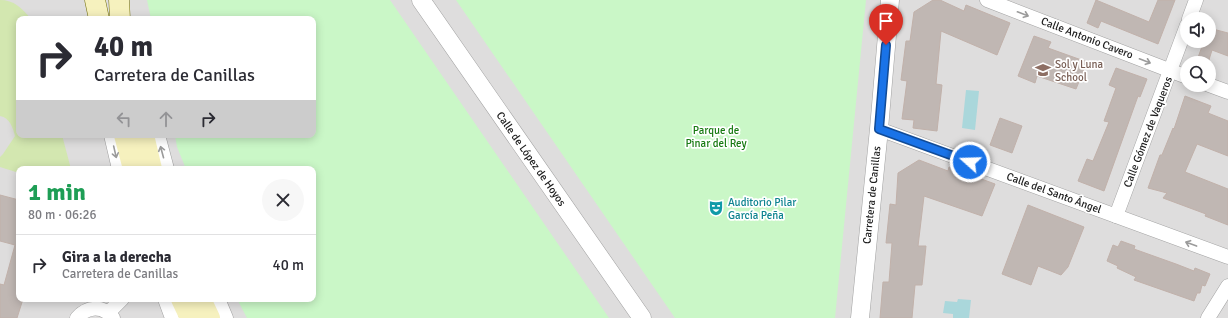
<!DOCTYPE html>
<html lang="es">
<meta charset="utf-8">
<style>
:root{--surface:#fff;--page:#f7f7f7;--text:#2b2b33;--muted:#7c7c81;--line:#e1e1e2}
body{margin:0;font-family:Signika,sans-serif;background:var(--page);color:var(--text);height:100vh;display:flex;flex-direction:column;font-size:15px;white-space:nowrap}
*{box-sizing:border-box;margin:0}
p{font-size:13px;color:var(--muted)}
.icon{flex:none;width:22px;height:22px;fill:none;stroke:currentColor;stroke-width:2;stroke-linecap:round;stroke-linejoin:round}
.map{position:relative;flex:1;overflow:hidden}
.sheet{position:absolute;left:16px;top:166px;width:300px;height:136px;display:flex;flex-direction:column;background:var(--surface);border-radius:8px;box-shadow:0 2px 10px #0003}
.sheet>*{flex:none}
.top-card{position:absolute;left:16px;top:16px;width:300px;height:122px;border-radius:8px;box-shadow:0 2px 10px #0003;background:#fff;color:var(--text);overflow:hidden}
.fabs{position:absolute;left:1180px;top:12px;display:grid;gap:8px}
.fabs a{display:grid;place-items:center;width:36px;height:36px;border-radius:50%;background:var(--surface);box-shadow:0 2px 10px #0003;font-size:20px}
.pin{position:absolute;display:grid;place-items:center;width:34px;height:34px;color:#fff;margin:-41px -17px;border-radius:50% 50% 50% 0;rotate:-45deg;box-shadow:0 0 4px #0007}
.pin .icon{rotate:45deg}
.me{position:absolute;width:44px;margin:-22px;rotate:290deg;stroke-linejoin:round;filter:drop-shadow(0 0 3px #0008)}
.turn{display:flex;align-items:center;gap:14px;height:84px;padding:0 12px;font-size:18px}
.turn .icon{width:52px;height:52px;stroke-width:2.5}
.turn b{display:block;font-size:28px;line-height:34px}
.lanes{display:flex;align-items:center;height:38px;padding:0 12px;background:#0003;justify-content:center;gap:20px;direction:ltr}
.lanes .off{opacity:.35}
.round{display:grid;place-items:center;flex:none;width:42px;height:42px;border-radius:21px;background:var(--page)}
.head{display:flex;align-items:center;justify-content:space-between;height:68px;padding:0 12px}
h1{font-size:24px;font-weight:800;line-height:30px;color:#1e9e55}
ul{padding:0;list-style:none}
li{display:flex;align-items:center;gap:12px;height:60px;padding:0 12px;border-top:1px solid var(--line)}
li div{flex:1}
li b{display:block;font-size:15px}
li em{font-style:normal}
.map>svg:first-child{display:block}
</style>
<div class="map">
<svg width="1228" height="318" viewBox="0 0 1228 318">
<rect width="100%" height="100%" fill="#f0ece7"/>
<path fill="#dedddd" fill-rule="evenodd" d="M0 0H1228V318H0ZM19 19H313V135H19ZM1187 19H1209V41H1187ZM1187 63H1209V85H1187ZM19 169H313V299H19Z"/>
<path fill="#d3e7b0" d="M0 0C14 0 22 8 31 19H19V135H62L71 169H19V173L0 167V157L3 154 15 136C13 128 10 118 0 116Z"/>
<g fill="#caf7c7">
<polygon points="147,0 390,0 609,318 247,318 237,299 313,299 313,169 186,169 177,147 175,135 313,135 313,19 151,19"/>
<polygon points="456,0 866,0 835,318 675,318"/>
</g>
<g fill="#aad7db">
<polygon points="966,90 979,91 975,130 962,128"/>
<polygon points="958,299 971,300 969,318 953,318 953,314 943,313 945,301 957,302"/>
</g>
<g fill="#c0b7b3" stroke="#c1b1aa">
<polygon points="933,0 940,0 964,11 966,5 1010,23 997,55 941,31 936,84 942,85 937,131 913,128 914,120 902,119 907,81 901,80 906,41 910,41 914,12"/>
<polygon points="1096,0 1149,22 1158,0 1175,0 1158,44 1101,21 1098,28 1087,23"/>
<polygon points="1209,28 1228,33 1228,56 1212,50 1208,63 1196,63 1204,41 1209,41"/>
<polygon points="1034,36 1051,42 1048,48 1087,62 1076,89 1037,76 1035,83 1018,76"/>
<polygon points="1116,68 1147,79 1140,97 1138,96 1104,191 1078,181 1087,159 1093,161 1109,122 1104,121 1116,88 1109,85"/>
<polygon points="1185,96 1211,106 1208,113 1228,121 1228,156 1197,144 1185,172 1228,189 1228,225 1205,216 1206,214 1163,198 1167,193 1148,188 1160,155 1162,155 1173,128 1174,129"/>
<polygon points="1000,118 1022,126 1012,153 990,145"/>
<polygon points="919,160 948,171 949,167 995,184 982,216 924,196 918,246 926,246 922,285 915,285 912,318 880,318 883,282 889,282 892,243 886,243 890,204 896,205 898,173"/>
<polygon points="0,195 19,200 19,299 23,299 17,318 0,318 0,284 4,285 15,245 0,241"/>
<polygon points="1028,205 1084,227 1068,267 1061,275 1038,266 1031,285 1002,274"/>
<polygon points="1121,241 1135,246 1134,249 1176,264 1194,271 1195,268 1210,274 1205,286 1202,285 1200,293 1197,293 1194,301 1134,280 1136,277 1117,268 1118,266 1107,261 1113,245 1118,247"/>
</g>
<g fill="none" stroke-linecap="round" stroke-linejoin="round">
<defs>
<g id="minor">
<polyline points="987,0 1187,77"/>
<polyline points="1189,19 1196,0"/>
<polyline points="1209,85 1228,92"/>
<polyline points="879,129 1228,257"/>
<polyline points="111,135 119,169"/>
<polyline points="158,135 167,169"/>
<polyline points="1116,216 1187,25"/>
<polyline points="165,299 172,318"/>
<polyline points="218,299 226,318"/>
<polyline points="109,312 122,299"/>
<path d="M77 318C87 306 103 305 113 318"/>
<polyline points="1208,318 1228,286"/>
</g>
<g id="tertiary">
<polyline points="421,0 642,318"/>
<polyline points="860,318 879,129 890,0"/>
</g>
<g id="secondary">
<polyline points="95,0 99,19"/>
<polyline points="119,0 120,19"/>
<polyline points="124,135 133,169"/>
<polyline points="144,135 152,169"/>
<polyline points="181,299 190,318"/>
<polyline points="201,299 210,318"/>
</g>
</defs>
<use href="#minor" stroke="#a1a1a1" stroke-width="15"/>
<use href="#tertiary" stroke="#a1a1a1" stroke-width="19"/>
<use href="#secondary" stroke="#736f0b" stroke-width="21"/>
<use href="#minor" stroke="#fff" stroke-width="14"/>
<use href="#tertiary" stroke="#fff" stroke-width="18"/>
<use href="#secondary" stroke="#f6f1be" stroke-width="20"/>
</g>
<defs><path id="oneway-shaft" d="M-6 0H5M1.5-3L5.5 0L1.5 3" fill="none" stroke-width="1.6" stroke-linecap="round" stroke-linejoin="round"/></defs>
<g stroke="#9b9b9b">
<use href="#oneway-shaft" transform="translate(1023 14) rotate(21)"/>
<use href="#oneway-shaft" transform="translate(1145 61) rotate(21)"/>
<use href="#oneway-shaft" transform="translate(115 152) rotate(77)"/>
<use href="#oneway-shaft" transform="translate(162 152) rotate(-105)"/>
<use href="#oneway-shaft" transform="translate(1191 244) rotate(-160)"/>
</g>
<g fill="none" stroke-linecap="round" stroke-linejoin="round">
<defs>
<polyline id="route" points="886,45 879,129 970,162"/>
</defs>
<use href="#route" stroke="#114b97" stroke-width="10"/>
<use href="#route" stroke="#1a73e8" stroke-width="7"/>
</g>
<defs>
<symbol id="school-bare" viewBox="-9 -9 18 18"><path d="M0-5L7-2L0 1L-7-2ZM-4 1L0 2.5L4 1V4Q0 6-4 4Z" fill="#8d6e63" stroke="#fff" stroke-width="2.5" paint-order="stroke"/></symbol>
<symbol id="theatre-bare" viewBox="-9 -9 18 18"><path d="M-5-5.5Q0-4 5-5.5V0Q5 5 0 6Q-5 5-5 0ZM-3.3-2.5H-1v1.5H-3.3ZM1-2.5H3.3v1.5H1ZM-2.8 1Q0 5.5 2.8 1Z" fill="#0f9aa8" stroke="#fff" stroke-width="2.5" paint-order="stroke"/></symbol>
</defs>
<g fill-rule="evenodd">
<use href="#school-bare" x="1032" y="59" width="22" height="22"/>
<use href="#theatre-bare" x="705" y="197" width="22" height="22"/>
</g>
<g text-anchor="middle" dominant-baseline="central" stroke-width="3.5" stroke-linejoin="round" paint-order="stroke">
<g font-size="11" fill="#202020" stroke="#fff">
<text transform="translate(1087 38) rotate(21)">Calle Antonio Cavero</text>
<text transform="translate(1148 132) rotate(-69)">Calle Gómez de Vaqueros</text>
<text transform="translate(531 159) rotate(55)">Calle de López de Hoyos</text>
<text transform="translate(1054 193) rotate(20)">Calle del Santo Ángel</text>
<text transform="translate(872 195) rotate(-84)">Carretera de Canillas</text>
</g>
<g font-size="11" fill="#785e54" stroke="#fff" text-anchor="start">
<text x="1055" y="64">Sol y Luna<tspan x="1055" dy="13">School</tspan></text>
</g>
<g font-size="11" fill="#187a12" stroke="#fff">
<text x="716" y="130">Parque de<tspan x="716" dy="13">Pinar del Rey</tspan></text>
</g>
<g font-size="11" fill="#0d838f" stroke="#fff" text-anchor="start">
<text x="728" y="202">Auditorio Pilar<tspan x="728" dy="13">García Peña</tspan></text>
</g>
</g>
</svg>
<div class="fabs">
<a><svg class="icon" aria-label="sound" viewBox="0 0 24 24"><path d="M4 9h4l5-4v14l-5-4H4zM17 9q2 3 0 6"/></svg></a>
<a><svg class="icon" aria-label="search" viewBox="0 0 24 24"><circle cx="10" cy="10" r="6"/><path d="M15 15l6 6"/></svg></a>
</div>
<div class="pin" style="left:886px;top:45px;background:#d93025"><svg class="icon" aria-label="arrive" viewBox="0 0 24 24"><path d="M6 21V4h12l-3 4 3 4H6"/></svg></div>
<svg class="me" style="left:970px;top:162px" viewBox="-20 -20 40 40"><circle r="17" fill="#1a73e8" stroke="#fff" stroke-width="3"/><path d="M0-11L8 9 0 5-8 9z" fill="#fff"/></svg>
<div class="top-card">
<div class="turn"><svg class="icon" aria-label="right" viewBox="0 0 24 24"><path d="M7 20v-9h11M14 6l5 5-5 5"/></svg><div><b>40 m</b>Carretera de Canillas</div></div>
<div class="lanes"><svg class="icon off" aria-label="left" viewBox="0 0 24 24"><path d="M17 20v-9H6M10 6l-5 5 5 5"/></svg><svg class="icon off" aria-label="ahead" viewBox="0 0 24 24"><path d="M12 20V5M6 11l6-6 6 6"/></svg><svg class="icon" aria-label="right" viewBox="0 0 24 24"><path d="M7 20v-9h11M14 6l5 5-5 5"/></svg></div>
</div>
<section class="sheet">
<div class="head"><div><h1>1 min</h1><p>80 m · 06:26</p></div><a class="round"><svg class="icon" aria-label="close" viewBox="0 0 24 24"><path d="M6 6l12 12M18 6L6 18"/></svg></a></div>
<ul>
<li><svg class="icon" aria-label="right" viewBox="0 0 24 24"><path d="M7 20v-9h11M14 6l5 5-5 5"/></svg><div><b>Gira a la derecha</b><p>Carretera de Canillas</p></div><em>40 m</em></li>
</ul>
</section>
</div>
